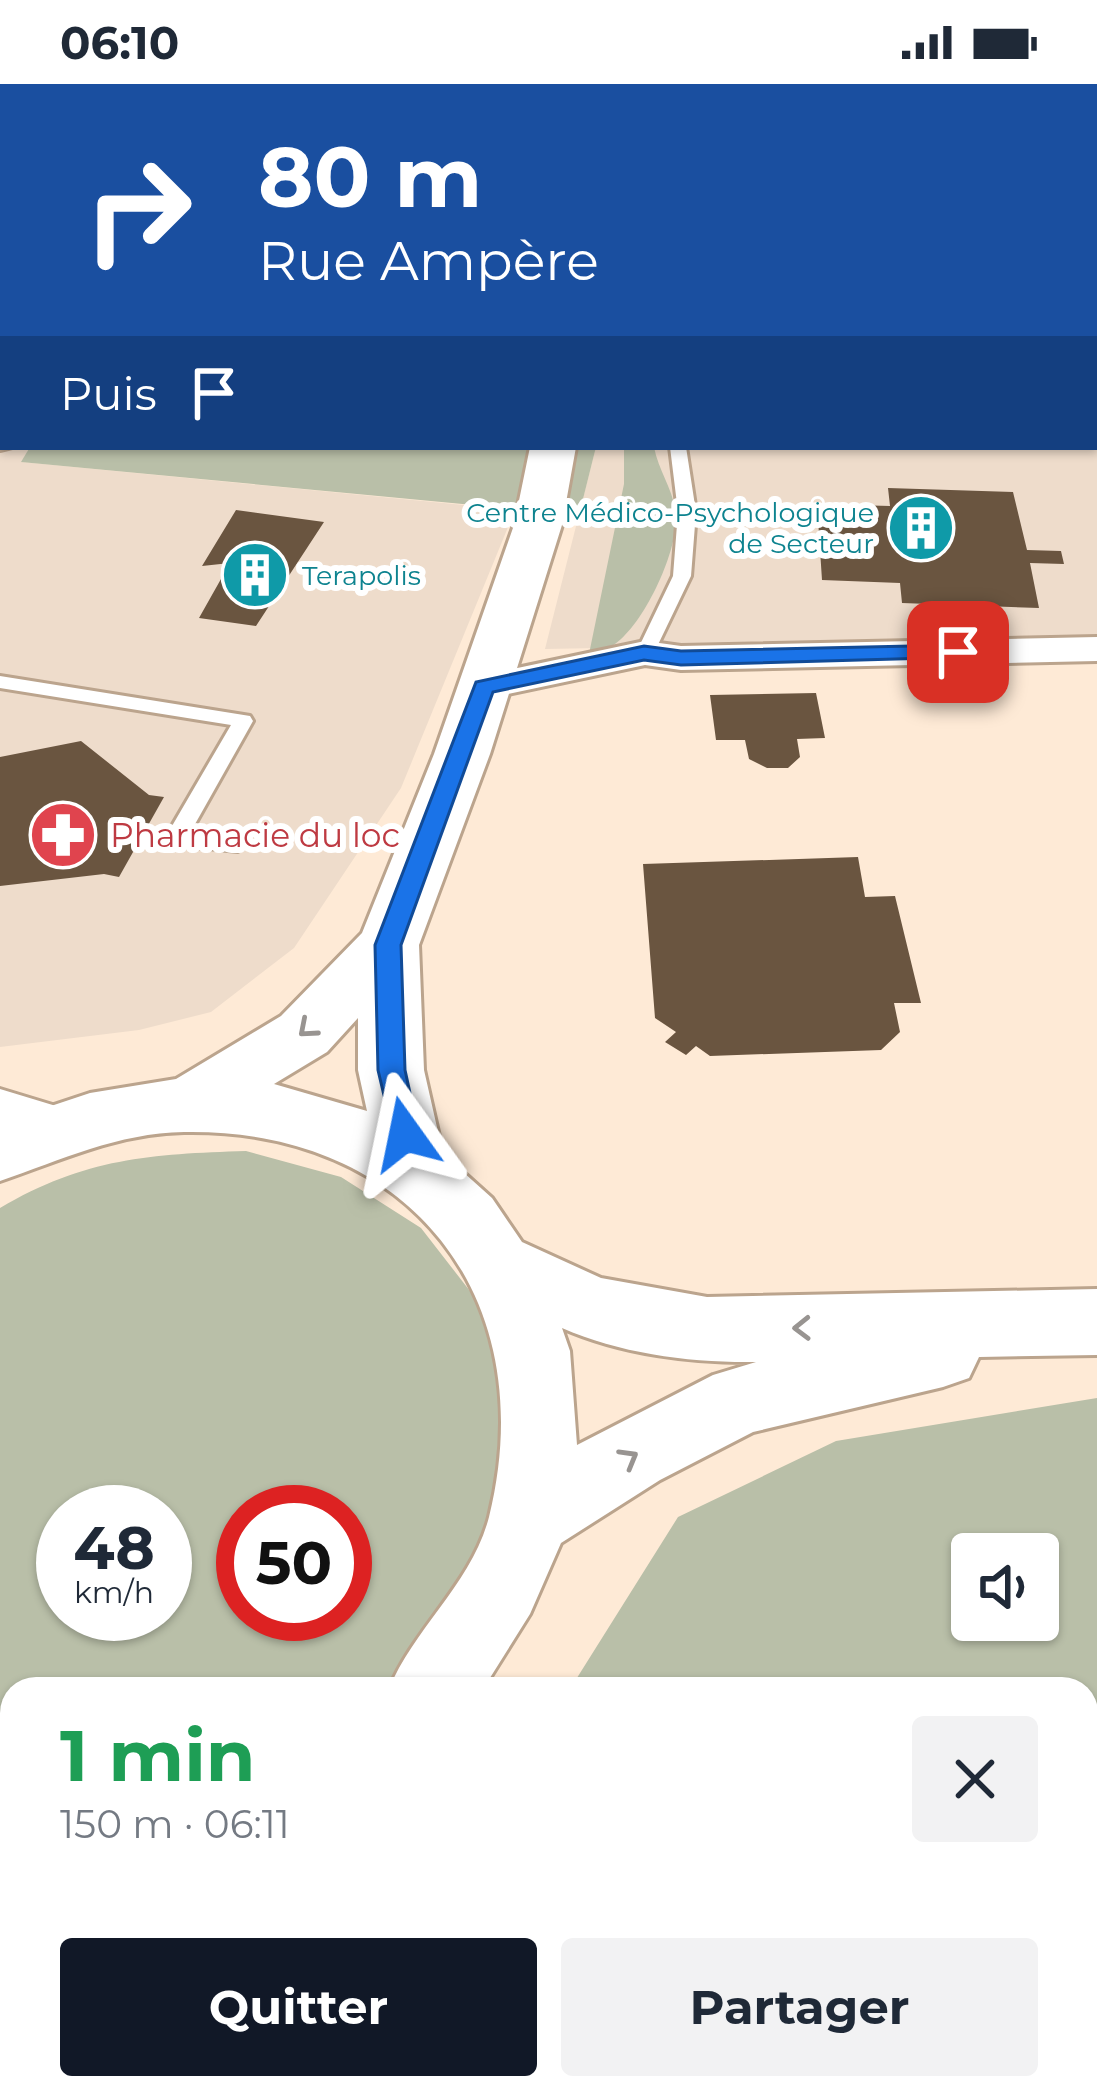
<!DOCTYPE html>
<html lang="fr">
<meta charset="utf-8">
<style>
:root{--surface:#fff;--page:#f2f2f3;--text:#1f2937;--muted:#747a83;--accent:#111827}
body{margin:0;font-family:Montserrat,sans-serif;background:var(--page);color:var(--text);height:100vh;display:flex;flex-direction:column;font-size:45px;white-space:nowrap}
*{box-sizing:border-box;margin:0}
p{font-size:39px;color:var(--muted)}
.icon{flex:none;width:66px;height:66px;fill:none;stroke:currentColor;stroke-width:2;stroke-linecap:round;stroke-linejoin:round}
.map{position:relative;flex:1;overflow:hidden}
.panel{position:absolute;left:0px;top:1593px;width:1098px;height:423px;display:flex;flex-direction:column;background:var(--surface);border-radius:36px 36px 0 0;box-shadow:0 3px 9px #0004}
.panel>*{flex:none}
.top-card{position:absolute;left:0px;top:0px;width:1098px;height:366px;box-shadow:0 3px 9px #0004;background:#1a4fa0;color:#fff;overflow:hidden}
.buttons{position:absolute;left:951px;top:1449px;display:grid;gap:24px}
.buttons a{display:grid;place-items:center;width:108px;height:108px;border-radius:12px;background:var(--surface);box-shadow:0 3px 9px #0004;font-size:60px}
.speed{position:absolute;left:36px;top:1401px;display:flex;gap:24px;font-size:60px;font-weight:700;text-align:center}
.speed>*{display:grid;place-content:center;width:156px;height:156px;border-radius:50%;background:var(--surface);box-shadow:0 3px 9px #0004;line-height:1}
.speed small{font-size:30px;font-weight:400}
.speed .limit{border:18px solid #d22;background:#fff;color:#111}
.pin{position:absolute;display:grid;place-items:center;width:102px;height:102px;color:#fff;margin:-51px;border-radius:24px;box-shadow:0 6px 18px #0006}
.me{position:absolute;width:132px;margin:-66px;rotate:348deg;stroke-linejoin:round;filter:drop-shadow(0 0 9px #0008)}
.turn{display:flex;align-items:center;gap:42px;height:252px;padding:0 60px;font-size:54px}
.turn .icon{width:156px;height:156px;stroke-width:2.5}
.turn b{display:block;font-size:84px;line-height:102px}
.then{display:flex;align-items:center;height:114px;padding:0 60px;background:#0003;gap:24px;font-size:45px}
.round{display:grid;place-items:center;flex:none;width:126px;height:126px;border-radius:12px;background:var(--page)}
.overview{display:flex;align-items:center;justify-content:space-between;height:204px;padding:0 60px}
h1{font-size:72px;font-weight:700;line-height:90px;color:#1e9e55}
.button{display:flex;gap:24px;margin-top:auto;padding:24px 60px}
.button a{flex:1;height:138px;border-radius:12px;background:var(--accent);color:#fff;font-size:48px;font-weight:700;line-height:138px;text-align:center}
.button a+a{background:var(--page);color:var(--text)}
.status{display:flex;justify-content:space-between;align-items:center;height:84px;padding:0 60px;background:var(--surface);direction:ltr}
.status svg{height:33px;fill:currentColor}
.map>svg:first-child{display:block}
</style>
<div class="status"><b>06:10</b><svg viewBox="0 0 49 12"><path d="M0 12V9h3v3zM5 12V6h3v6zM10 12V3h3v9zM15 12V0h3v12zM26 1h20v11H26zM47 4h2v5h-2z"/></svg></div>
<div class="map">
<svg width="1097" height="2014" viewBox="0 0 1097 2014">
<rect width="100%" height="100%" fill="#feead6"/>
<g fill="#eedccb">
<polygon points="0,0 1097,0 1097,555 545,565 596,363 1095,363 1095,3 3,3 3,184"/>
<polygon points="0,219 3,363 30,363 22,378 515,426 401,704 294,864 211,928 139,946 0,963"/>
</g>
<g fill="#b9bfa8" fill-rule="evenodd">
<polygon points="30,363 596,363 579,431 21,378"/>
<path d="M624 363H654C659 389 675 407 676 434 677 469 644 540 615 560 608 565 597 567 589 570L624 400Z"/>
<path d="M246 1067 341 1093 421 1144 480 1220 509 1316 501 1424 454 1536 393 1605H12V1722L0 1720V1124C85 1074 151 1070 246 1067ZM63 1428H165V1530H63ZM243 1428H345V1530H243Z"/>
<path d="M1097 1314V2014H0V1966L12 1942V2004H1086V1605H570L678 1433 836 1357ZM1038 1470V1536H972V1470Z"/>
</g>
<g fill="#6a5540">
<polygon points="888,404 1013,408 1027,466 1061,467 1064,480 1030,479 1039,524 902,519 900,499 822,496 817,420 890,422"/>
<polygon points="236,426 324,438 256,542 199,534 230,479 202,482"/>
<polygon points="816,609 825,654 797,655 800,673 788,684 767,684 749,675 745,656 716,656 710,611"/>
<polygon points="81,657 149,711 164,713 119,793 104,790 0,802 0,673"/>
<polygon points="858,773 865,813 895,812 921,919 894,919 900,948 881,966 710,972 696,962 686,971 665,958 676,948 655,934 643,780"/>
</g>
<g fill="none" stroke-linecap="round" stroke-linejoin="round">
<defs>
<g id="service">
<polygon points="32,0 44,0 45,3 33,3"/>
<rect x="655" y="0" width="12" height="3"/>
<polygon points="670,363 686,363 696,428 691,492 654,569 645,575 636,569 673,492 678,428"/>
<polygon points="0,592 250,632 253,637 190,749 238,757 242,762 238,767 176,761 165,754 231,641 0,604"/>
</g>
<g id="minor">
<polygon points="3,15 3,31 0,32 0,16"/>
<polygon points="3,341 3,363 12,363 0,366"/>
<polygon points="1097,553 1097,577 681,586 645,581 484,615 470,612 465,603 470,594 484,591 645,557 681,562"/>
<polygon points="0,1005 79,1029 86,1043 79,1057 62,1063 0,1045"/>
</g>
<polygon id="tertiary" points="12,1832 12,1927 0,1932 0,1837"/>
<g id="secondary">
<rect x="542" y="0" width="34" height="3"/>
<path d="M530 363H576L562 441 490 670 419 861 424 986 443 1070 492 1114 522 1158 601 1194 707 1213 1097 1205V1271L979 1273 969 1294 943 1303 753 1348 660 1396 561 1459 530 1530 483 1605H389C414 1544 472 1499 489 1433 543 1214 410 1044 184 1048 118 1049 61 1076 0 1097V1039L90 1009 176 995 281 932 362 849 434 670 514 441ZM358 934V986L367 1027 274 1000 327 968ZM562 1244C621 1270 692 1279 756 1278L713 1291 577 1361 570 1267Z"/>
<polygon points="0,1714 12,1715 12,1805 0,1804"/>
</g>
</defs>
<use href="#service" stroke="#bba48d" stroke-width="6"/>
<use href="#minor" stroke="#bba48d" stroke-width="6"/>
<use href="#tertiary" stroke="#bba48d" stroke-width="6"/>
<use href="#secondary" stroke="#bba48d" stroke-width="6"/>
<use href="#service" fill="#fff" fill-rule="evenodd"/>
<use href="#minor" fill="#fff" fill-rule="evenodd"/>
<use href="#tertiary" fill="#fff" fill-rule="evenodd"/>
<use href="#secondary" fill="#fff" fill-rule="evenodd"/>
</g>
<defs><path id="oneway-chevron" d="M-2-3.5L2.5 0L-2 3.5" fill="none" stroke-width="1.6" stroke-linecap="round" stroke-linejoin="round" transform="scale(3)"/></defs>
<g stroke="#989491">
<use href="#oneway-chevron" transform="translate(307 945) rotate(139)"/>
<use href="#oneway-chevron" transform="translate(802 1244) rotate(179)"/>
<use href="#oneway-chevron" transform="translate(629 1374) rotate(-30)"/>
</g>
<polygon fill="#1a73e8" stroke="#114b97" stroke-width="3" points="958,561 966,563 966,573 681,581 644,576 493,608 401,861 405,986 419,1050 415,1058 395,1058 378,986 375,861 476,598 644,562 681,567"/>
<defs>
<symbol id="building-disc" viewBox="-11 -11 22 22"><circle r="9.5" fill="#0f9aa8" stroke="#fff"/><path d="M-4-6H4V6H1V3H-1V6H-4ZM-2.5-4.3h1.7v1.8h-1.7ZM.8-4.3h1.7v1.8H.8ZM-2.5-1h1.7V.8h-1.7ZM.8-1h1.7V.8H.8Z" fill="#fff"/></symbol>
<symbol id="pharmacy-disc" viewBox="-11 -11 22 22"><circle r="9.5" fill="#e0444e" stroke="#fff"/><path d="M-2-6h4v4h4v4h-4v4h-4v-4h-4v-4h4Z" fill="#fff"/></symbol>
</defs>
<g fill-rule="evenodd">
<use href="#building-disc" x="883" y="406" width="76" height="76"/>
<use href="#building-disc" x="217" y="453" width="76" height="76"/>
<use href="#pharmacy-disc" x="25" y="713" width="76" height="76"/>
</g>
<g text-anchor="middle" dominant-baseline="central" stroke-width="12" stroke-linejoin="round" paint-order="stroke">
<g font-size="27" fill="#0d838f" stroke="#fff" text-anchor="end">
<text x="874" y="428">Centre Médico-Psychologique<tspan x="874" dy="31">de Secteur</tspan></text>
<text x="302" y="491" text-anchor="start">Terapolis</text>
</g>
<g font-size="33" fill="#be3a42" stroke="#fff" text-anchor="start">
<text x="110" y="751">Pharmacie du loc</text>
</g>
</g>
</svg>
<div class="buttons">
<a><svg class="icon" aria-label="sound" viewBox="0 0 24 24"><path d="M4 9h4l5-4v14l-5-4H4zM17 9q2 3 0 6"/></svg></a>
</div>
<div class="speed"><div>48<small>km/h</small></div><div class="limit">50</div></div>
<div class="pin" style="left:958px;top:568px;background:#d93025"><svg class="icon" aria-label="arrive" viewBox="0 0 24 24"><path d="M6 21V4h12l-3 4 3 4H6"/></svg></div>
<svg class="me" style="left:405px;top:1050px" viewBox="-20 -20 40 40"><path d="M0-17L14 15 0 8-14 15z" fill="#1a73e8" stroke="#fff" stroke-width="4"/></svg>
<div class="top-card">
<div class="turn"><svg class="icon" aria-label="right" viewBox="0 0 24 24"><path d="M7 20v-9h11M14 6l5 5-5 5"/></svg><div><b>80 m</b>Rue Ampère</div></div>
<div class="then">Puis<svg class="icon" aria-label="arrive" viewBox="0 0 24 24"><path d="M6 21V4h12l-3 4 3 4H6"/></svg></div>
</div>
<section class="panel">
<div class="overview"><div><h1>1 min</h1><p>150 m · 06:11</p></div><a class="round"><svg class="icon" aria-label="close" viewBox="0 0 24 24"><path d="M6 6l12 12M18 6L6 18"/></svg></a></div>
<div class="button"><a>Quitter</a><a>Partager</a></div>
</section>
</div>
